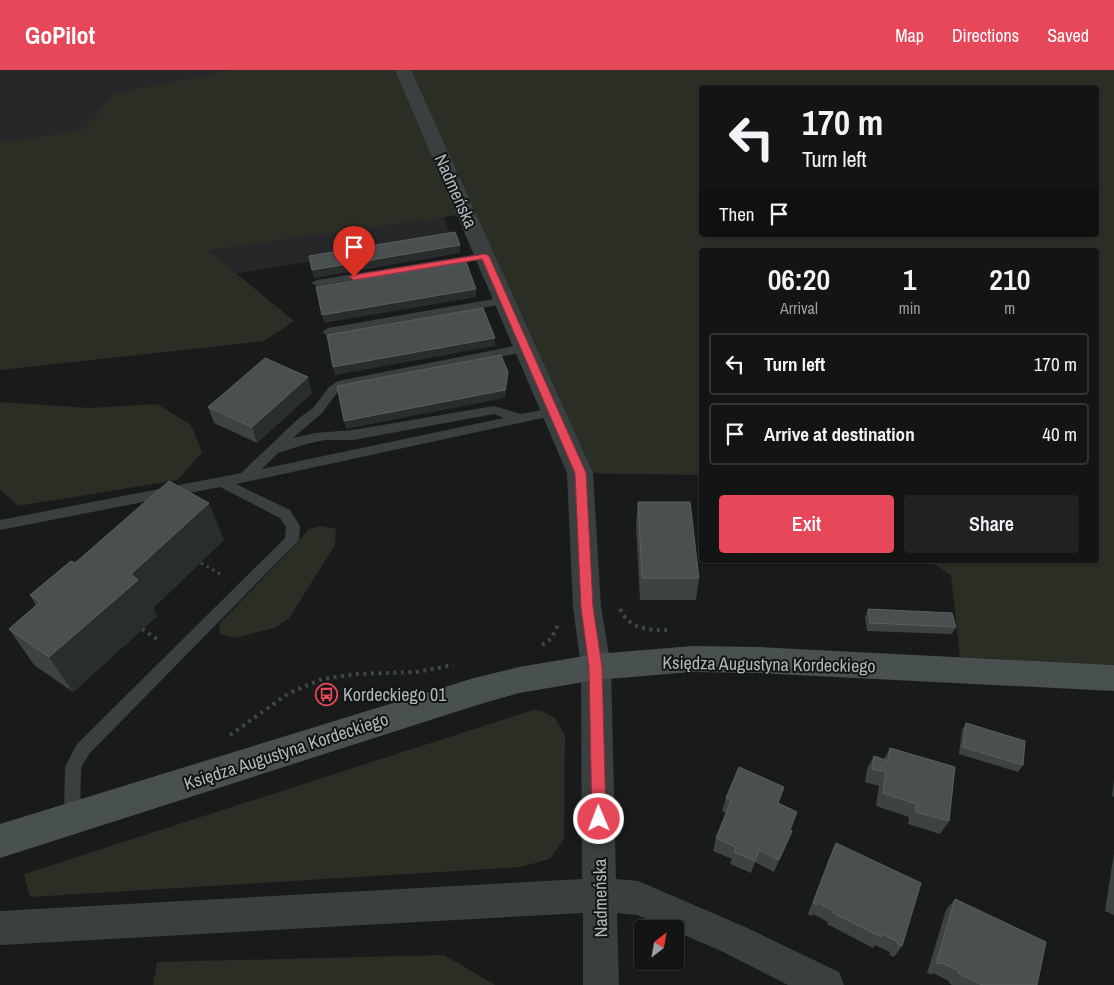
<!DOCTYPE html>
<meta charset="utf-8">
<style>
:root{--surface:#131414;--page:#202122;--text:#f1f3f6;--muted:#9d9ea0;--line:#323334;--accent:#e64759}
body{margin:0;font-family:"Archivo Narrow",sans-serif;background:var(--page);color:var(--text);height:100vh;display:flex;flex-direction:column;font-size:19px;white-space:nowrap}
*{box-sizing:border-box;margin:0}
p{font-size:16px;color:var(--muted)}
.icon{flex:none;width:28px;height:28px;fill:none;stroke:currentColor;stroke-width:2;stroke-linecap:round;stroke-linejoin:round}
.map{position:relative;flex:1;overflow:hidden}
.drawer{position:absolute;left:699px;top:178px;width:400px;height:315px;display:flex;flex-direction:column;background:var(--surface);border-radius:5px;box-shadow:0 1px 4px #0004,0 0 0 1px var(--line)}
.drawer>*{flex:none}
.guide{position:absolute;left:699px;top:15px;width:400px;height:152px;border-radius:5px;box-shadow:0 1px 4px #0004,0 0 0 1px var(--line);background:#131414;color:var(--text);overflow:hidden}
.needle{width:32px;rotate:31deg}
.fabs{position:absolute;left:634px;top:850px;display:grid;gap:10px}
.fabs a{display:grid;place-items:center;width:50px;height:50px;border-radius:5px;background:var(--surface);box-shadow:0 1px 4px #0004,0 0 0 1px var(--line);font-size:25px}
.pin{position:absolute;display:grid;place-items:center;width:42px;height:42px;color:#fff;margin:-51px -21px;border-radius:50% 50% 50% 0;rotate:-45deg;box-shadow:0 0 5px #0007}
.pin .icon{rotate:45deg}
.me{position:absolute;width:55px;margin:-28px;rotate:359deg;stroke-linejoin:round;filter:drop-shadow(0 0 4px #0008)}
.turn{display:flex;align-items:center;gap:18px;height:105px;padding:0 20px;font-size:22px}
.turn .icon{width:65px;height:65px;stroke-width:2.5}
.turn b{display:block;font-size:35px;line-height:42px}
.then{display:flex;align-items:center;height:48px;padding:0 20px;background:#0003;gap:10px;font-size:19px}
.eta{display:flex;justify-content:space-evenly;align-items:center;height:85px;text-align:center}
.eta b{font-size:30px;font-weight:600;line-height:35px}
.action{display:flex;gap:10px;margin-top:auto;padding:10px 20px}
.action a{flex:1;height:58px;border-radius:5px;background:var(--accent);color:#fff;font-size:20px;font-weight:600;line-height:58px;text-align:center}
.action a+a{background:var(--page);color:var(--text)}
ul{padding:0;list-style:none}
li{display:flex;align-items:center;gap:15px;height:62px;margin:0 10px 8px;padding:0 10px;border:2px solid var(--line);border-radius:5px}
li div{flex:1}
li b{display:block;font-size:19px}
li em{font-style:normal}
header{display:flex;align-items:center;gap:30px;box-sizing:border-box;height:70px;padding:0 25px;background:var(--accent);color:#fff}
header strong{font-size:24px}
nav{display:flex;gap:28px;margin-inline-start:auto;font-size:18px}
.map>svg:first-child{display:block}
</style>
<header>
<strong>GoPilot</strong>
<nav><a>Map</a><a>Directions</a><a>Saved</a></nav>
</header>
<div class="map">
<svg width="1114" height="915" viewBox="0 0 1114 915">
<rect width="100%" height="100%" fill="#191b1b"/>
<polygon fill="#252728" points="0,0 387,0 452,169 0,241"/>
<g fill="#2b2e25" fill-rule="evenodd">
<path d="M232 0H1114V595L960 587 951 505 928 490H1096V180H701V405L580 403 466 144 208 180 294 251 264 271 0 300V73L83 60 116 23ZM701 18H1096V165H701Z"/>
<polygon points="0,332 89,338 157,334 191,355 202,382 178,410 18,436 0,419"/>
<polygon points="322,456 336,459 335,475 289,548 275,558 234,568 220,564 219,554 295,475 309,459"/>
<polygon points="533,640 542,641 555,648 565,665 564,769 550,789 521,797 30,827 24,804"/>
<polygon points="444,885 495,915 153,915 157,892"/>
</g>
<g fill="none" stroke-linecap="round" stroke-linejoin="round">
<polyline stroke="#414746" stroke-width="3" stroke-dasharray="2.5 4" stroke-linecap="butt" points="201,493 224,506"/>
<g stroke="#414746" stroke-width="4" stroke-dasharray="3 4.5" stroke-linecap="butt">
<path d="M620 539C629 559 647 560 667 560"/>
<polyline points="142,559 160,571"/>
<polyline points="542,575 551,569 558,555"/>
<polyline points="230,665 289,623 322,609 357,604 417,602 453,595"/>
</g>
<g fill="#3a4040" fill-rule="evenodd">
<polygon points="485,183 489,184 490,186 489,188 317,216 311,213 317,210"/>
<polygon points="505,227 509,229 511,231 509,233 328,266 322,262 328,258"/>
<path d="M525 274 531 278 529 281 346 317 337 323 322 343 293 368 315 363 353 360 494 336 521 344 553 338 557 339 559 342 557 345 236 414 290 440 300 456 299 470 89 684 81 698 80 748 78 754 72 756 66 754 64 748 65 697 77 674 285 468 286 457 280 448 220 417 0 460V450L241 403 298 349 314 337 329 317 338 311ZM494 344 504 348 262 399 278 383 306 374 324 370H353Z"/>
</g>
<polygon fill="#3a4040" fill-rule="evenodd" points="395,0 411,0 593,403 601,537 611,597 616,809 638,811 650,816 745,857 839,902 844,915 788,915 721,881 675,861 675,859 669,859 637,845 617,843 619,915 583,915 583,843 0,875 0,841 582,809 581,597 573,537 567,403"/>
<polygon fill="#495050" fill-rule="evenodd" points="692,576 759,577 1114,595 1114,621 759,603 692,602 596,610 519,623 474,636 0,788 0,754 474,608 519,597 596,584"/>
</g>
<g fill="#3e4243">
<polygon points="312,323 257,373 214,353 208,337"/>
<polygon points="638,432 699,508 696,530 640,530 636,455"/>
<polygon points="224,470 153,538 157,546 73,622 34,595 9,559 36,535 30,525 75,493"/>
<polygon points="868,539 956,557 952,564 867,561 865,547"/>
<polygon points="966,653 1023,695 1018,702 959,684 962,660"/>
<polygon points="890,678 949,751 940,764 908,754 909,747 876,736 879,716 865,712 867,699 874,686 884,689"/>
<polygon points="1114,710 1114,727 1112,726"/>
<polygon points="726,728 778,733 790,760 792,761 774,802 755,792 751,803 730,794 732,789 713,781 716,768 726,743 722,741"/>
<polygon points="836,773 902,876 894,887 889,885 890,882 875,875 873,878 827,854 828,852 813,844 811,846 808,844 830,786"/>
<polygon points="1114,783 1114,845 1105,841"/>
<polygon points="955,829 1037,915 952,915 949,913 949,911 933,903 932,905 927,903 946,840"/>
</g>
<g fill="#2a2d2e">
<polygon points="460,175 460,183 314,208 312,200"/>
<polygon points="476,219 476,227 324,253 322,245"/>
<polygon points="495,268 495,276 335,305 333,297"/>
<polygon points="508,302 508,310 505,328 346,359 344,351"/>
<polygon points="308,307 312,323 257,373 252,357"/>
<polygon points="209,433 224,470 153,538 157,546 73,622 49,587 131,504"/>
</g>
<g fill="#4a4f50" stroke="#5a6060">
<polygon points="455,162 460,175 312,200 309,186"/>
<polygon points="466,192 476,219 322,245 316,217"/>
<polygon points="483,238 495,268 333,297 327,265"/>
<polygon points="501,285 508,302 505,320 344,351 337,316"/>
<polygon points="265,288 308,307 252,357 208,337"/>
<polygon points="169,411 209,433 131,504 138,510 49,587 9,559 40,532 30,525 71,491 75,493"/>
<polygon points="638,432 690,432 699,508 642,508"/>
<polygon points="868,539 952,543 956,557 870,553"/>
<polygon points="966,653 1025,671 1023,695 963,677"/>
<polygon points="890,678 955,697 949,751 916,742 916,734 883,723 886,702 872,699 874,686 888,691"/>
<polygon points="739,697 784,717 778,733 797,742 790,760 792,761 779,790 759,780 755,791 734,782 736,777 716,768 731,731 726,728"/>
<polygon points="836,773 921,813 902,876 897,874 898,872 882,864 881,867 833,843 834,841 818,833 817,835 813,833"/>
<polygon points="955,829 1046,872 1037,915 982,915 958,903 959,901 942,893 941,894 936,893"/>
</g>
<polygon fill="#e64759" stroke="#962e3a" points="485,184 489,186 586,403 593,537 602,597 606,749 604,753 599,755 594,753 592,749 589,597 581,537 575,403 482,189 354,210 349,207 354,205"/>
<defs>
<symbol id="bus-ring" viewBox="-11 -11 22 22"><circle r="9.5" fill="#141616" stroke="#e64759" stroke-width="1.5"/><path d="M-5-6H5V4H4V6H2V4H-2V6H-4V4H-5ZM-3.5-4V0h7V-4ZM-3.5 1.2v1.5H-2V1.2ZM2 1.2v1.5H3.5V1.2Z" fill="#e64759"/></symbol>
</defs>
<g fill-rule="evenodd">
<use href="#bus-ring" x="314" y="612" width="25" height="25"/>
</g>
<g text-anchor="middle" dominant-baseline="central" stroke-width="4" stroke-linejoin="round" paint-order="stroke">
<g font-size="18" fill="#adbab9" stroke="#141616">
<text transform="translate(456 121) rotate(66)">Nadmeńska</text>
<text transform="translate(769 594) rotate(1)">Księdza Augustyna Kordeckiego</text>
<text transform="translate(286 681) rotate(-18)">Księdza Augustyna Kordeckiego</text>
<text transform="translate(600 828) rotate(-91)">Nadmeńska</text>
</g>
<g font-size="18" fill="#adbab9" stroke="#141616" text-anchor="start">
<text x="343" y="624">Kordeckiego 01</text>
</g>
</g>
</svg>
<div class="fabs">
<a><svg class="needle" viewBox="-14 -14 28 28"><path d="M0-13l5 13h-10z" fill="#e53935"/><path d="M0 13l5-13h-10z" fill="#9d9ea0"/></svg></a>
</div>
<div class="pin" style="left:354px;top:207px;background:#d93025"><svg class="icon" aria-label="arrive" viewBox="0 0 24 24"><path d="M6 21V4h12l-3 4 3 4H6"/></svg></div>
<svg class="me" style="left:599px;top:749px" viewBox="-20 -20 40 40"><circle r="17" fill="#e64759" stroke="#fff" stroke-width="3"/><path d="M0-11L8 9 0 5-8 9z" fill="#fff"/></svg>
<div class="guide">
<div class="turn"><svg class="icon" aria-label="left" viewBox="0 0 24 24"><path d="M17 20v-9H6M10 6l-5 5 5 5"/></svg><div><b>170 m</b>Turn left</div></div>
<div class="then">Then<svg class="icon" aria-label="arrive" viewBox="0 0 24 24"><path d="M6 21V4h12l-3 4 3 4H6"/></svg></div>
</div>
<section class="drawer">
<div class="eta">
<div><b>06:20</b><p>Arrival</p></div>
<div><b>1</b><p>min</p></div>
<div><b>210</b><p>m</p></div>
</div>
<ul>
<li><svg class="icon" aria-label="left" viewBox="0 0 24 24"><path d="M17 20v-9H6M10 6l-5 5 5 5"/></svg><div><b>Turn left</b></div><em>170 m</em></li>
<li><svg class="icon" aria-label="arrive" viewBox="0 0 24 24"><path d="M6 21V4h12l-3 4 3 4H6"/></svg><div><b>Arrive at destination</b></div><em>40 m</em></li>
</ul>
<div class="action"><a>Exit</a><a>Share</a></div>
</section>
</div>
